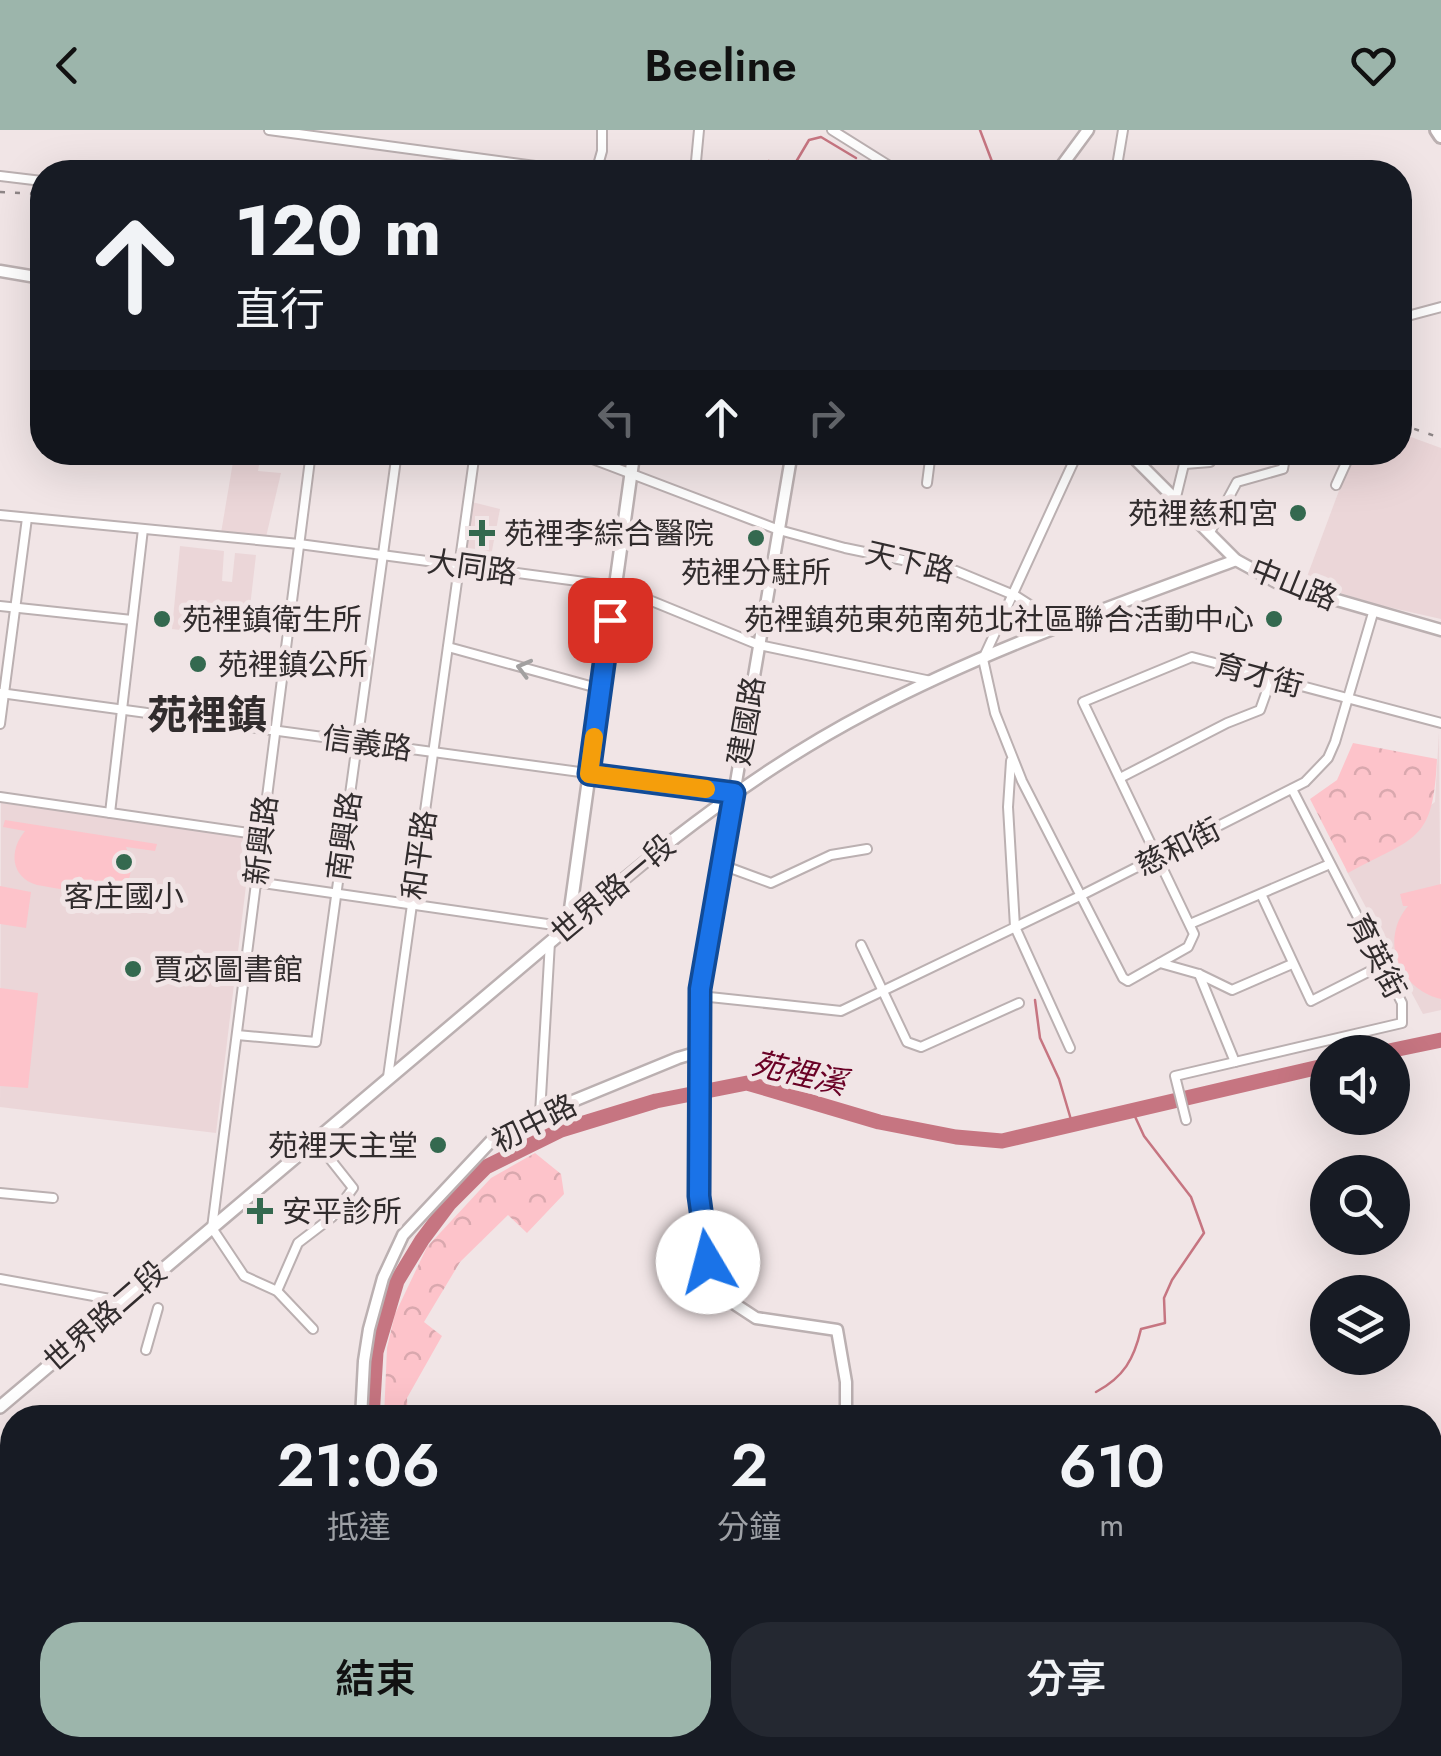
<!DOCTYPE html>
<html lang="zh-TW">
<meta charset="utf-8">
<style>
:root{--surface:#171b24;--page:#242831;--text:#f1f3f6;--muted:#9ea1a6;--accent:#9cb5ab}
body{margin:0;font-family:Jost,"Noto Sans TC",sans-serif;background:var(--page);color:var(--text);height:100vh;display:flex;flex-direction:column;font-size:38px;white-space:nowrap}
*{box-sizing:border-box;margin:0}
p{font-size:32px;color:var(--muted)}
.icon{flex:none;width:55px;height:55px;fill:none;stroke:currentColor;stroke-width:2;stroke-linecap:round;stroke-linejoin:round}
.map{position:relative;flex:1;overflow:hidden}
.panel{position:absolute;left:0px;top:1275px;width:1442px;height:352px;display:flex;flex-direction:column;background:var(--surface);border-radius:40px 40px 0 0;box-shadow:0 10px 40px #0002}
.panel>*{flex:none}
.top-card{position:absolute;left:30px;top:30px;width:1382px;height:305px;border-radius:40px;box-shadow:0 10px 40px #0002;background:#171b24;color:var(--text);overflow:hidden}
.controls{position:absolute;left:1310px;top:905px;display:grid;gap:20px}
.controls a{display:grid;place-items:center;width:100px;height:100px;border-radius:50%;background:var(--surface);box-shadow:0 10px 40px #0002;font-size:50px}
.pin{position:absolute;display:grid;place-items:center;width:85px;height:85px;color:#fff;margin:-42px;border-radius:20px;box-shadow:0 5px 15px #0006}
.me{position:absolute;width:110px;margin:-55px;rotate:352deg;stroke-linejoin:round;filter:drop-shadow(0 0 8px #0008)}
.turn{display:flex;align-items:center;gap:35px;height:210px;padding:0 40px;font-size:45px}
.turn .icon{width:130px;height:130px;stroke-width:2.5}
.turn b{display:block;font-size:70px;line-height:85px}
.lanes{display:flex;align-items:center;height:95px;padding:0 40px;background:#0003;justify-content:center;gap:50px;direction:ltr}
.lanes .off{opacity:.35}
.eta{display:flex;justify-content:space-evenly;align-items:center;height:170px;text-align:center}
.eta b{font-size:60px;font-weight:600;line-height:70px}
.button{display:flex;gap:20px;margin-top:auto;padding:20px 40px}
.button a{flex:1;height:115px;border-radius:40px;background:var(--accent);color:#111;font-size:40px;font-weight:600;line-height:115px;text-align:center}
.button a+a{background:var(--page);color:var(--text)}
header{display:flex;justify-content:space-between;align-items:center;height:130px;padding:0 40px;background:var(--accent);color:#111;font-size:45px;font-weight:600}
.map>svg:first-child{display:block}
</style>
<header><svg class="icon" aria-label="back" viewBox="0 0 24 24"><path d="M15 5l-7 7 7 7"/></svg>Beeline<svg class="icon" aria-label="heart" viewBox="0 0 24 24"><path d="M12 20l-8-8c-3-5 5-10 8-4 3-6 11-1 8 4z"/></svg></header>
<div class="map">
<svg width="1441" height="1626" viewBox="0 0 1441 1626">
<defs>
<pattern id="cemetery-stones" width="16" height="16" patternUnits="userSpaceOnUse" patternTransform="scale(2.5)"><rect width="16" height="16" fill="#fdc3ca"/><path d="M2 7V4a2 2 0 0 1 4 0v3zM10 15v-3a2 2 0 0 1 4 0v3z" fill="#d9a8ae"/></pattern>
<pattern id="park-crowns" width="20" height="18" patternUnits="userSpaceOnUse" patternTransform="scale(2.5)"><rect width="20" height="18" fill="#fdc3ca"/><path d="M2 6a3 3 0 1 1 6 0M12 15a3 3 0 1 1 6 0" fill="none" stroke="#d9a8ae"/></pattern>
</defs>
<rect width="100%" height="100%" fill="#f1e5e6"/>
<g fill="#ebd6d8">
<polygon points="1400,303 1441,318 1441,489 1379,475 1305,452 1353,323 1400,322"/>
<polygon points="234,326 260,329 258,341 281,343 266,407 221,403"/>
<polygon points="472,372 500,379 490,431 465,428"/>
<polygon points="180,416 224,421 222,451 232,452 235,423 256,425 248,494 223,491 221,505 172,499"/>
<polygon points="1439,602 1441,880 1423,884 1346,740 1435,672"/>
<polygon points="1,673 252,706 216,1003 0,977"/>
</g>
<polygon fill="url(#cemetery-stones)" points="688,1615 738,1615 750,1626 677,1626"/>
<g fill="url(#park-crowns)">
<path d="M1353 613 1437 629C1433 713 1416 706 1348 743L1310 669 1337 650Z"/>
<polygon points="535,1023 561,1044 564,1064 527,1103 508,1085 460,1132 424,1192 442,1206 407,1268 408,1287 384,1287 387,1218 395,1184 427,1117 491,1048"/>
</g>
<g fill="#fdc3ca">
<path d="M5 690 157 714 155 721 126 717C151 783 71 760 37 755 10 747 9 720 25 701L3 697Z"/>
<path d="M1441 754V869C1399 859 1379 810 1408 776H1403L1400 764Z"/>
<polygon points="0,756 31,762 26,798 0,794"/>
<polygon points="0,858 38,863 28,958 0,956"/>
</g>
<g fill="none" stroke-linecap="round" stroke-linejoin="round">
<g stroke="#c67581" stroke-width="2.5">
<polyline points="980,0 996,42"/>
<polyline points="737,42 752,34 769,31 789,42"/>
<polyline points="790,42 809,10 821,7 856,28"/>
<polyline points="1035,870 1040,908 1059,949 1072,993"/>
<path d="M1096 1262C1124 1247 1134 1229 1141 1199L1165 1193 1164 1168 1172 1150 1204 1103 1191 1067 1144 1006 1132 980"/>
</g>
<g stroke="#c67581" stroke-width="15">
<polyline points="1384,922 1441,910"/>
<polyline points="372,1288 376,1222 397,1151 422,1110 449,1074 486,1037 561,1000 656,971 747,953 879,992 956,1007 1002,1011 1328,935"/>
<polyline points="506,1615 513,1626"/>
</g>
<defs>
<g id="minor">
<polyline points="269,0 580,42"/>
<polyline points="832,0 899,42"/>
<polyline points="1061,38 1117,36"/>
<polyline points="596,42 602,21 602,0"/>
<polyline points="695,42 699,0"/>
<polyline points="1116,42 1123,0"/>
<polyline points="0,46 42,51"/>
<polyline points="1400,188 1441,177"/>
<polyline points="311,322 212,1098 244,1146 277,1161 313,1199"/>
<polyline points="574,322 779,400 845,418 956,441 1016,466 1063,496"/>
<polyline points="1078,322 983,529 995,583 1022,651 1123,848 1128,851 1188,817 1194,804 1083,572 1192,527 1441,593"/>
<polyline points="1185,334 1210,332 1213,322"/>
<polyline points="927,353 931,322"/>
<polyline points="1336,355 1351,322"/>
<polyline points="1175,371 1187,322"/>
<polyline points="0,385 299,414 615,456 759,515 931,551"/>
<polyline points="1209,404 1237,352 1283,339 1286,322"/>
<polyline points="0,476 132,490"/>
<polyline points="448,517 601,559"/>
<polyline points="0,563 734,663"/>
<polyline points="0,594 27,388"/>
<polyline points="1011,631 1008,677 1015,797 1070,918"/>
<polyline points="1120,648 1227,593 1260,580 1271,549"/>
<polyline points="0,667 262,705"/>
<polyline points="110,683 143,399"/>
<polyline points="722,735 771,753 831,725 867,719"/>
<polyline points="256,752 568,797"/>
<polyline points="1261,764 1311,871 1382,835"/>
<polyline points="1190,794 1330,734"/>
<polyline points="861,815 907,912 921,917 1019,873"/>
<polyline points="1160,833 1199,844 1232,860 1292,834"/>
<polyline points="1199,844 1235,932"/>
<polyline points="700,866 841,881 1082,765 1305,652 1328,628 1335,612 1373,483"/>
<polyline points="237,905 316,912 397,322"/>
<polyline points="388,947 475,322"/>
<polyline points="540,984 550,812"/>
<polyline points="1186,990 1175,946 1402,893 1402,873 1292,659"/>
<polyline points="0,1063 53,1068"/>
<polyline points="0,1149 121,1171"/>
<polyline points="277,1161 298,1113 332,1087 353,1058 315,1010"/>
<polyline points="146,1220 158,1178"/>
<polyline points="0,1377 10,1387 12,1399"/>
<polyline points="0,1528 12,1428"/>
</g>
<g id="tertiary">
<polyline points="1038,42 1060,38 1088,0"/>
<polyline points="0,141 42,148"/>
<polyline points="792,322 701,859 699,1066 708,1133 714,1152 724,1167 756,1188 837,1200 846,1252 846,1288"/>
<polyline points="1128,322 1236,430 1278,453 1441,500"/>
<path d="M568 797C661 715 759 639 870 581 986 520 1113 476 1236 430"/>
<polyline points="361,1288 364,1231 369,1199 383,1148 403,1105 492,1010 534,987 678,928 702,921"/>
<polyline points="385,1615 388,1626"/>
<polyline points="867,1615 870,1626"/>
</g>
<polyline id="secondary" points="0,1277 568,797 634,322"/>
<polyline id="primary" points="1437,0 1441,6"/>
</defs>
<use href="#minor" stroke="#bbb0b1" stroke-width="12"/>
<use href="#tertiary" stroke="#bbb0b1" stroke-width="15"/>
<use href="#secondary" stroke="#bbb0b1" stroke-width="16"/>
<use href="#primary" stroke="#bbb0b1" stroke-width="18"/>
<use href="#minor" stroke="#fff" stroke-width="8"/>
<use href="#tertiary" stroke="#fff" stroke-width="10"/>
<use href="#secondary" stroke="#fff" stroke-width="11"/>
<use href="#primary" stroke="#fff" stroke-width="12"/>
<g stroke="#8e8687" stroke-width="2.5" stroke-dasharray="5 10" stroke-linecap="butt">
<polyline points="0,62 42,64"/>
<polyline points="1400,294 1441,308"/>
</g>
</g>
<defs><path id="oneway-chevron" d="M-2-3.5L2.5 0L-2 3.5" fill="none" stroke-width="1.6" stroke-linecap="round" stroke-linejoin="round" transform="scale(2.5)"/></defs>
<use stroke="#a2a0a0" href="#oneway-chevron" transform="translate(524 538) rotate(-165)"/>
<g fill="none" stroke-linecap="round" stroke-linejoin="round">
<defs>
<polyline id="route" points="610,490 589,644 734,663 700,859 699,1066 708,1132"/>
</defs>
<use href="#route" stroke="#114b97" stroke-width="25"/>
<use href="#route" stroke="#1a73e8" stroke-width="18"/>
<polyline stroke="#f59e0b" stroke-width="18" points="594,607 589,644 706,659"/>
</g>
<g fill="#34694f" stroke="#f1e5e6" stroke-width="4">
<circle cx="1298" cy="383" r="10"/>
<path d="M477 388h10v10h10v10h-10v10h-10v-10h-10v-10h10z"/>
<circle cx="756" cy="408" r="10"/>
<circle cx="162" cy="489" r="10"/>
<circle cx="1274" cy="489" r="10"/>
<circle cx="198" cy="534" r="10"/>
<circle cx="124" cy="732" r="10"/>
<circle cx="133" cy="839" r="10"/>
<circle cx="438" cy="1015" r="10"/>
<path d="M255 1066h10v10h10v10h-10v10h-10v-10h-10v-10h10z"/>
</g>
<g text-anchor="middle" dominant-baseline="central" stroke-width="10" stroke-linejoin="round" paint-order="stroke">
<g font-size="30" fill="#312c2d" stroke="#f1e5e6" text-anchor="start">
<text x="1278" y="383" text-anchor="end">苑裡慈和宮</text>
<text x="504" y="403">苑裡李綜合醫院</text>
<text x="756" y="442" text-anchor="middle">苑裡分駐所</text>
<text x="182" y="489">苑裡鎮衛生所</text>
<text x="1254" y="489" text-anchor="end">苑裡鎮苑東苑南苑北社區聯合活動中心</text>
<text x="218" y="534">苑裡鎮公所</text>
<text x="124" y="766" text-anchor="middle">客庄國小</text>
<text x="153" y="839">賈宓圖書館</text>
<text x="418" y="1015" text-anchor="end">苑裡天主堂</text>
<text x="282" y="1081">安平診所</text>
</g>
<g font-size="30" fill="#312c2d" stroke="#f1e5e6">
<text transform="translate(910 432) rotate(13)">天下路</text>
<text transform="translate(472 437) rotate(8)">大同路</text>
<text transform="translate(1294 454) rotate(22)">中山路</text>
<text transform="translate(1259 545) rotate(15)">育才街</text>
<text transform="translate(746 591) rotate(-80)">建國路</text>
<text transform="translate(367 613) rotate(8)">信義路</text>
<text transform="translate(344 706) rotate(-82)">南興路</text>
<text transform="translate(261 710) rotate(-83)">新興路</text>
<text transform="translate(1178 717) rotate(-27)">慈和街</text>
<text transform="translate(419 725) rotate(-82)">和平路</text>
<text transform="translate(613 759) rotate(-40)">世界路一段</text>
<text transform="translate(1377 826) rotate(63)">育英街</text>
<text transform="translate(534 993) rotate(-27)">初中路</text>
<text transform="translate(105 1186) rotate(-41)">世界路二段</text>
</g>
<g font-size="32" font-style="italic" fill="#6a0226" stroke="#f1e5e6">
<text transform="translate(799 943) rotate(13)">苑裡溪</text>
</g>
<g font-size="40" font-weight="bold" fill="#312c2d" stroke="#f1e5e6">
<text x="207" y="585">苑裡鎮</text>
</g>
</g>
</svg>
<div class="controls">
<a><svg class="icon" aria-label="sound" viewBox="0 0 24 24"><path d="M4 9h4l5-4v14l-5-4H4zM17 9q2 3 0 6"/></svg></a>
<a><svg class="icon" aria-label="search" viewBox="0 0 24 24"><circle cx="10" cy="10" r="6"/><path d="M15 15l6 6"/></svg></a>
<a><svg class="icon" aria-label="layers" viewBox="0 0 24 24"><path d="M12 4l9 5-9 5-9-5zM3 14l9 5 9-5"/></svg></a>
</div>
<div class="pin" style="left:610px;top:490px;background:#d93025"><svg class="icon" aria-label="arrive" viewBox="0 0 24 24"><path d="M6 21V4h12l-3 4 3 4H6"/></svg></div>
<svg class="me" style="left:708px;top:1132px" viewBox="-20 -20 40 40"><circle r="19" fill="#fff"/><path d="M0-13L10 11 0 6-10 11z" fill="#1a73e8"/></svg>
<div class="top-card">
<div class="turn"><svg class="icon" aria-label="ahead" viewBox="0 0 24 24"><path d="M12 20V5M6 11l6-6 6 6"/></svg><div><b>120 m</b>直行</div></div>
<div class="lanes"><svg class="icon off" aria-label="left" viewBox="0 0 24 24"><path d="M17 20v-9H6M10 6l-5 5 5 5"/></svg><svg class="icon" aria-label="ahead" viewBox="0 0 24 24"><path d="M12 20V5M6 11l6-6 6 6"/></svg><svg class="icon off" aria-label="right" viewBox="0 0 24 24"><path d="M7 20v-9h11M14 6l5 5-5 5"/></svg></div>
</div>
<section class="panel">
<div class="eta">
<div><b>21:06</b><p>抵達</p></div>
<div><b>2</b><p>分鐘</p></div>
<div><b>610</b><p>m</p></div>
</div>
<div class="button"><a>結束</a><a>分享</a></div>
</section>
</div>
